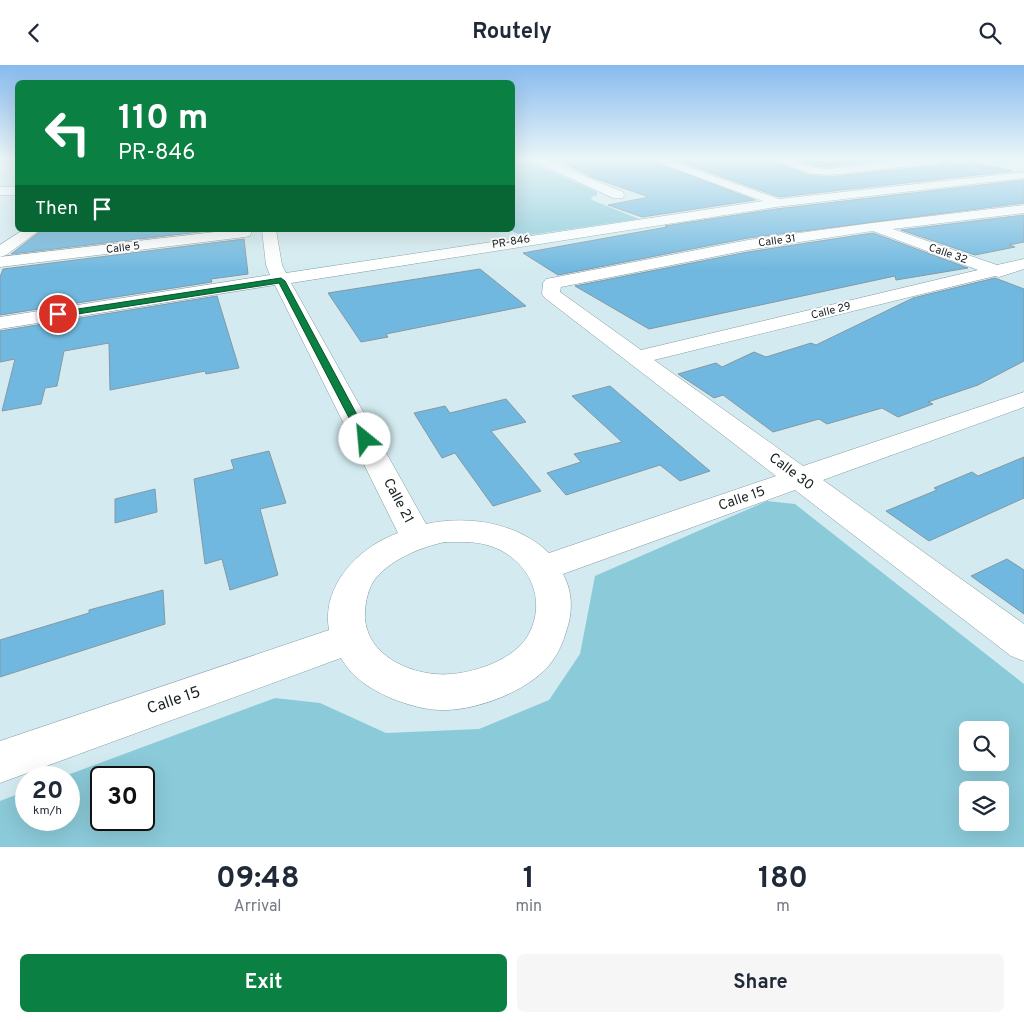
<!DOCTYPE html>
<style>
:root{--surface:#fff;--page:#f6f6f7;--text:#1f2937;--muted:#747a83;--accent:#0b8043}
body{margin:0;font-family:Overpass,sans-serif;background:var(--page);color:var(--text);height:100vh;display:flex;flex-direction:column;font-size:19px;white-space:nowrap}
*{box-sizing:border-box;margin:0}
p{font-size:16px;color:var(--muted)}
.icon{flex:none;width:28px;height:28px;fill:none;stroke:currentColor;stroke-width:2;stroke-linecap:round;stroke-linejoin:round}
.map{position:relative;height:782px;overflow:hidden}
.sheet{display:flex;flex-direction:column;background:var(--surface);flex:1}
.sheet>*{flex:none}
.guide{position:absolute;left:15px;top:15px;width:500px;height:152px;border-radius:8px;box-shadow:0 5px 20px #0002;background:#0b8043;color:#fff;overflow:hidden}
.controls{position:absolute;left:959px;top:656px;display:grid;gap:10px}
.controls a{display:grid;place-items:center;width:50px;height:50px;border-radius:8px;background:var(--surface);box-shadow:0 5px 20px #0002;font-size:25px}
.speed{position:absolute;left:15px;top:701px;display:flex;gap:10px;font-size:25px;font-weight:700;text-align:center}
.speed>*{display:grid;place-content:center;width:65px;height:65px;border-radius:50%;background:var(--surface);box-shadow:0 5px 20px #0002;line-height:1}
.speed small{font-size:12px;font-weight:400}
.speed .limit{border:2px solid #111;border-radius:8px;background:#fff;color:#111}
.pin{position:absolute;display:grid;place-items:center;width:42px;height:42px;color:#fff;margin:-21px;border:2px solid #fff;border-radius:50%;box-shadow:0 1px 5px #0007}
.me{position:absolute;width:55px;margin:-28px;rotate:332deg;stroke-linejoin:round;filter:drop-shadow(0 0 4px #0008)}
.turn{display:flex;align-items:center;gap:18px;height:105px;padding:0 20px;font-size:22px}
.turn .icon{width:65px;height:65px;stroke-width:2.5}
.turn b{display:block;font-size:35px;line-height:42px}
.then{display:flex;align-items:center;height:48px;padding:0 20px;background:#0003;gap:10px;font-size:19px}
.eta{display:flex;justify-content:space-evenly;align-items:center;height:85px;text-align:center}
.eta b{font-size:30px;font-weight:700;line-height:35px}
.button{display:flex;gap:10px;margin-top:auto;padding:10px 20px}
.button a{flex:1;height:58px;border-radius:8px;background:var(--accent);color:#fff;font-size:20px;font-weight:700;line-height:58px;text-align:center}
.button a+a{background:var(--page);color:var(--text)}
header{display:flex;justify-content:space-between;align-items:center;height:65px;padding:0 20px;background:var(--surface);font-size:22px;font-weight:700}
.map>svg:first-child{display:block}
</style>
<header><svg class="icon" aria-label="back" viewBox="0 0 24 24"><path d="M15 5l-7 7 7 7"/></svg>Routely<svg class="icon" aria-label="search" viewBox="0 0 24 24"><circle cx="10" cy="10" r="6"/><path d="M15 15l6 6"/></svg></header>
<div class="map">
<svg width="1024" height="782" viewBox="0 0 1024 782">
<rect width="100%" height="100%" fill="#d3ebf0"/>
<g fill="#8bcad9" fill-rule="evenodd">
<polygon points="513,95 525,95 597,127 597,130 591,132 592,135 639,154 530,170 520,170 510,165 512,165"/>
<path d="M767 436 795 439 1024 619V782H0V736L26 726V755H69V712H62L275 633 320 638 386 668 479 664 549 635 580 589 595 511ZM968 665H1000V698H968ZM101 712H144V755H101ZM968 725H1000V758H968Z"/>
</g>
<g fill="#70b8df" stroke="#8698a2">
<polygon points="558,95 649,95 755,135 642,152 608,140 649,132 594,113"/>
<polygon points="675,95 770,95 809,110 829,112 938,100 945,95 951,95 951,100 975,97 1013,106 779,132"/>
<polygon points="797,95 885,95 829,102 815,101"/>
<polygon points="1024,115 1024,138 748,173 558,210 523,188 667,162 665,161 776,144"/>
<polygon points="1024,150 1024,177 1009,180 1015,182 975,190 901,165"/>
<polygon points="42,165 216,165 11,189"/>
<polygon points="873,168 968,203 896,215 895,211 649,264 575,221 748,187"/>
<polygon points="244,174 248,209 211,214 212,217 0,250 0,212 3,204"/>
<polygon points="480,204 526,241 386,269 388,272 361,277 328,228"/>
<polygon points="995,213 1024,224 1024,296 978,320 928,337 933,339 898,352 882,343 827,359 819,354 773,367 723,330 714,333 678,309 716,298 722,302 754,287 766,292 811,278 816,280 913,233"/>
<polygon points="217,231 239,303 206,309 205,306 110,325 109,278 64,286 57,321 45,323 41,339 2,346 15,294 0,297 0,266"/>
<polygon points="610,321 631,339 710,406 680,416 660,400 566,430 547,408 581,397 574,389 622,377 572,331"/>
<polygon points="506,334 526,357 491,366 541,426 493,441 455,388 442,393 414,348 445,341 450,348"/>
<polygon points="269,386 286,438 260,444 278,510 230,525 222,494 205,499 194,414 234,404 231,395"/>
<polygon points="1024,392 1024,433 929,476 886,446 937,425 934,423 972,407 978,411"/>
<polygon points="155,424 157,447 115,458 115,434"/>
<polygon points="1007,494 1024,505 1024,549 971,511"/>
<polygon points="163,525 165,559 0,612 0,575 89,548 89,545"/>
</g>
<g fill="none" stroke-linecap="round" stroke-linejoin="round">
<defs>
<g id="minor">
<polygon points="531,95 546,95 623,127 624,130 623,133 613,133"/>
<path d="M651 95H668L779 134 1024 107V113L776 142 291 218 426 459C467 450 517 457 549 488L776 411 545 233 542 229 543 218 546 214 748 175 872 158 1024 140V148L893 164 997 200 1024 194V204L999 212 995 211 654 295 803 401 1024 327V342L823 415 1024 559V596L1011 591 795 425 563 509C573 528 573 547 566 567 563 577 559 587 553 595 533 625 476 646 442 645 425 645 409 640 393 634 372 625 353 614 341 593L0 718V676L329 565C321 520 359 482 398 468L275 220 0 264V252L270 210 266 200 262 165H276L282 200 286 208 763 136ZM873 166 978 205 641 285 560 227 561 222 748 185ZM445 477C459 477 473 476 487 480 527 491 550 534 527 572 511 598 463 612 435 609 401 606 362 585 365 545 366 536 368 525 373 517 388 495 421 482 445 477Z"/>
<polygon points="772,95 790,95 815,103 829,104 904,95 943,95 938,98 829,110 810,108"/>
<rect x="0" y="122" width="18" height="8"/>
<polygon points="23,165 40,165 6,190 0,192 0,180"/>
<polygon points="232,165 252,165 250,171 245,172 0,202 0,192"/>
</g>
</defs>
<use href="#minor" stroke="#83999e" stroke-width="1"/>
<use href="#minor" fill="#fff" fill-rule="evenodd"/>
</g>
<linearGradient id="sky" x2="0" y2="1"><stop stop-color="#87baef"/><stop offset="0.46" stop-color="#ebf6f8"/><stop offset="1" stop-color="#ebf6f8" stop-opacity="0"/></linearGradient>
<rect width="1024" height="205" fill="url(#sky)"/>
<polygon fill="#0b8043" stroke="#07532c" points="281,213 285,216 370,374 369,377 365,378 360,374 279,218 58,252 54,249 58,247"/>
<g text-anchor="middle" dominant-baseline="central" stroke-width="4" stroke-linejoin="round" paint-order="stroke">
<g font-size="11" fill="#1a2224" stroke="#fff">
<text transform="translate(777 176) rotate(-8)">Calle 31</text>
<text transform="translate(511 177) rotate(-9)">PR-846</text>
<text transform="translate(123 183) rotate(-7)">Calle 5</text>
<text transform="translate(948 189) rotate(19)">Calle 32</text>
<text transform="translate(831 246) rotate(-14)">Calle 29</text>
</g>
<g font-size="14" fill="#1a2224" stroke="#fff">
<text transform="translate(791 407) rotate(37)">Calle 30</text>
<text transform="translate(742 434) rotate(-19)">Calle 15</text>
<text transform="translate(398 436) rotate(62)">Calle 21</text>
</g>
<g font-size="16" fill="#1a2224" stroke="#fff">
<text transform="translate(174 636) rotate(-19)">Calle 15</text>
</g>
</g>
</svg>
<div class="controls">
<a><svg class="icon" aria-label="search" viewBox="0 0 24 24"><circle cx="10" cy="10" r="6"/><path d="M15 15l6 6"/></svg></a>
<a><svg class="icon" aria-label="layers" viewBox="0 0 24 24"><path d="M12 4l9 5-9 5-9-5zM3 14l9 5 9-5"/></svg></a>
</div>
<div class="speed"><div>20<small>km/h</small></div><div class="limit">30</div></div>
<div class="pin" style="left:58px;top:249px;background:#d93025"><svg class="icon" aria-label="arrive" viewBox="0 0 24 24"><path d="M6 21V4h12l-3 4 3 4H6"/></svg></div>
<svg class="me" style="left:365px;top:374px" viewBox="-20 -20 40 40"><circle r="19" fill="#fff"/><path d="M0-13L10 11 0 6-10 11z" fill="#0b8043"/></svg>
<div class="guide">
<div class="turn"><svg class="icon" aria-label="left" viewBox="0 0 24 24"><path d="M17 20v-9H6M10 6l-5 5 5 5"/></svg><div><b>110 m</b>PR-846</div></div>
<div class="then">Then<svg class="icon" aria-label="arrive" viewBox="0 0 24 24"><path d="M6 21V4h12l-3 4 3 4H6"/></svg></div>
</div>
</div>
<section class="sheet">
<div class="eta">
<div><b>09:48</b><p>Arrival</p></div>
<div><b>1</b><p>min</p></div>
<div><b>180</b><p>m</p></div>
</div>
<div class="button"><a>Exit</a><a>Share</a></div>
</section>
